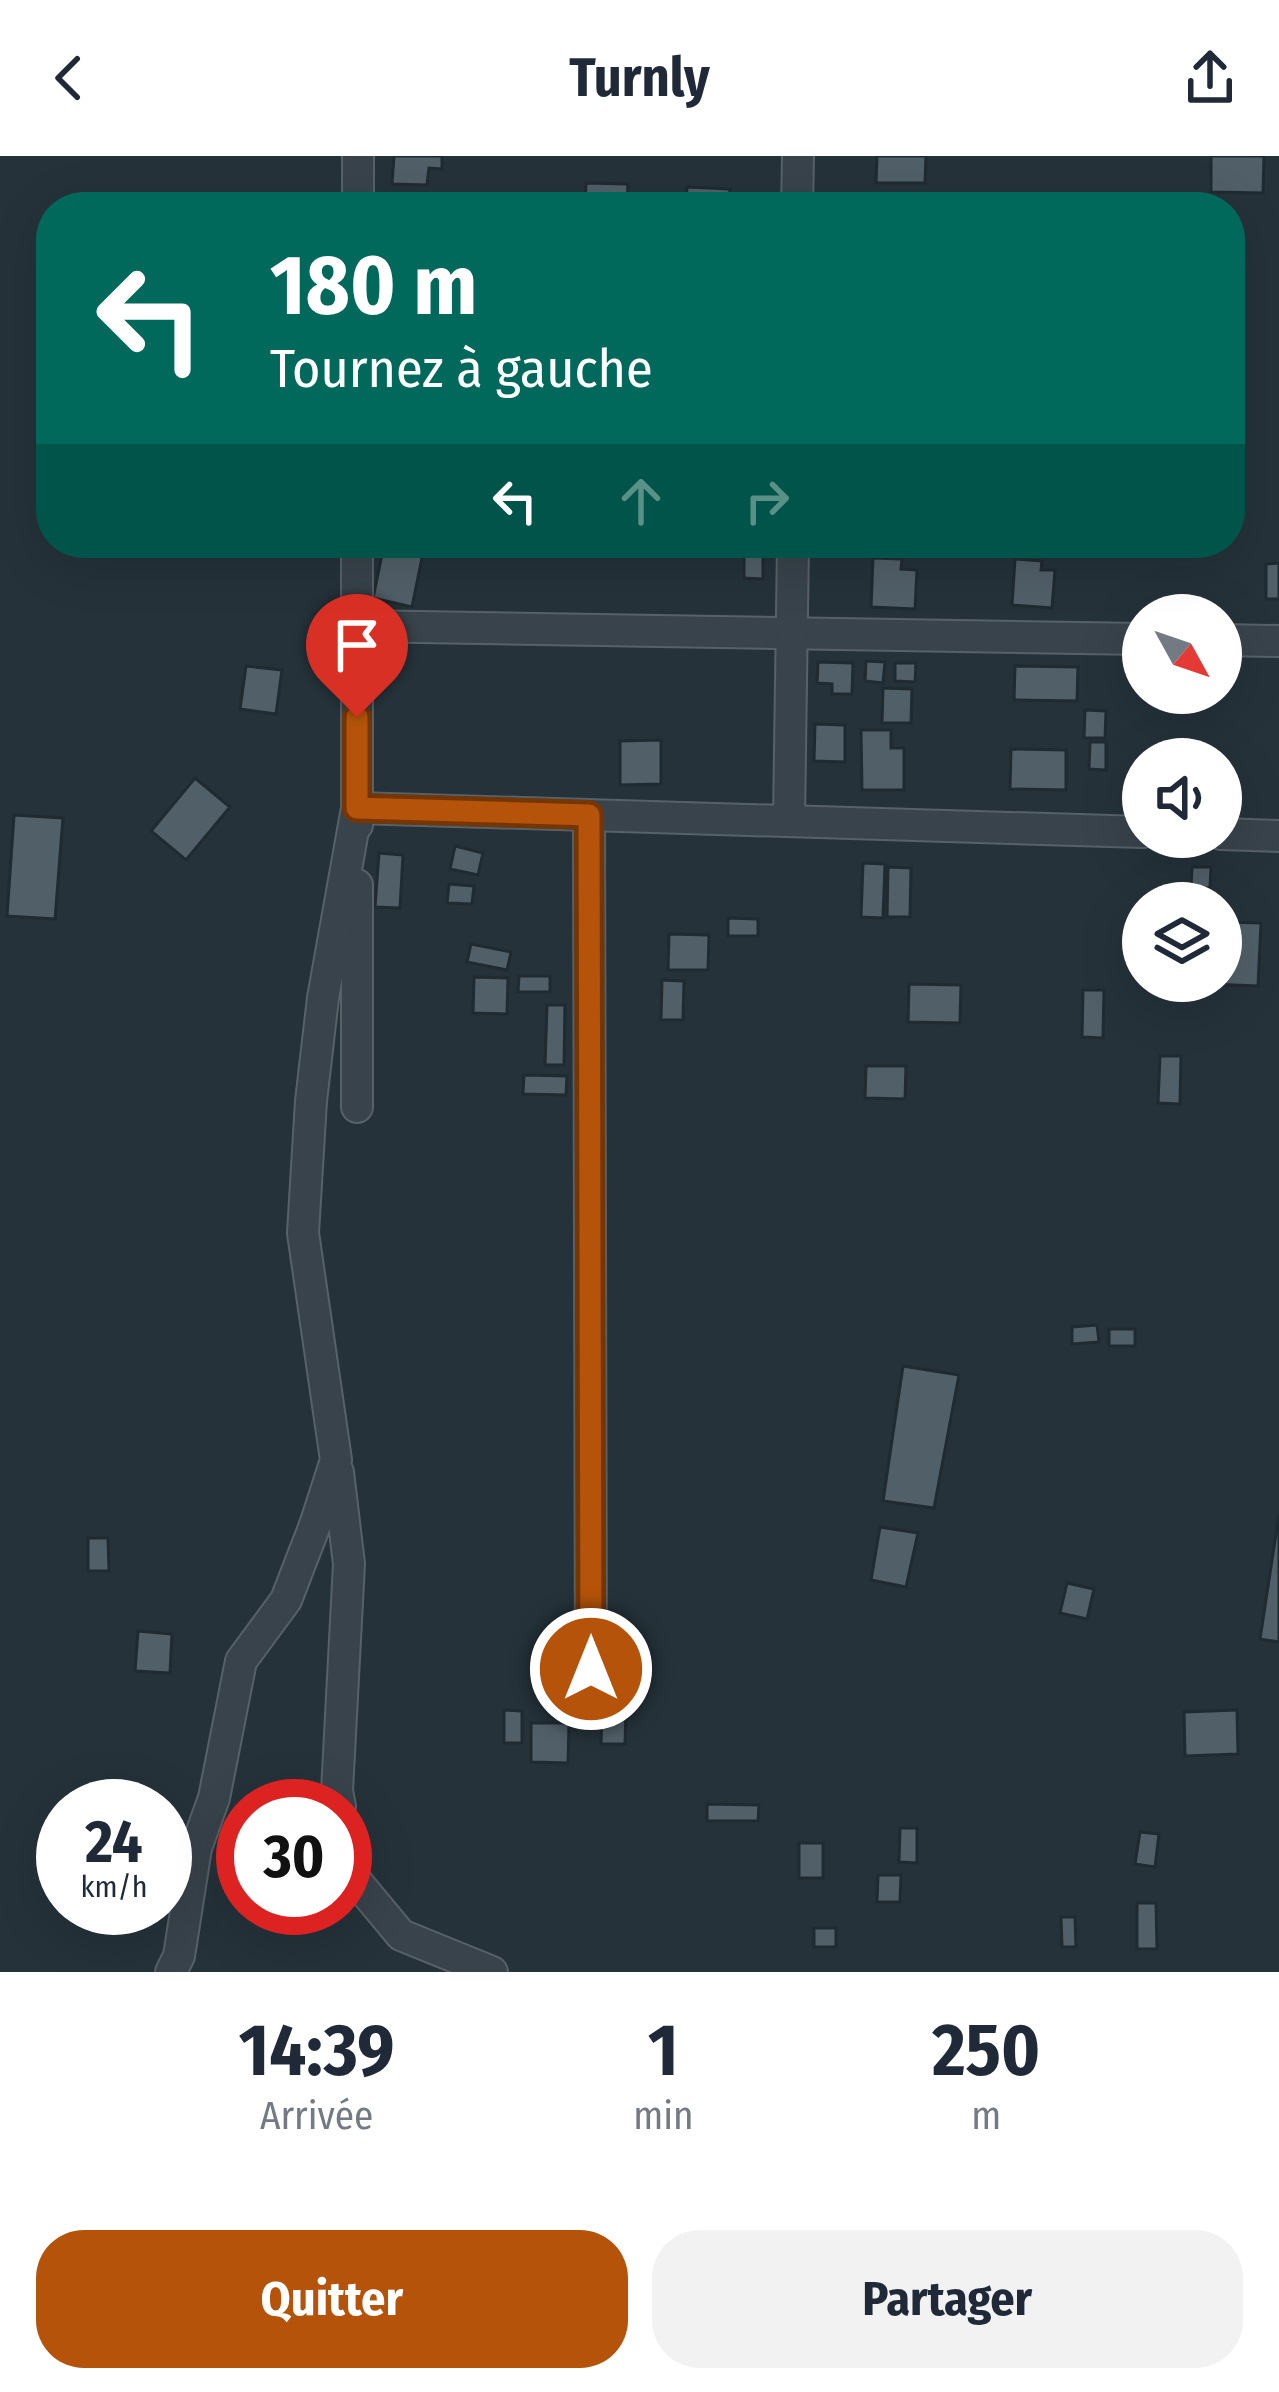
<!DOCTYPE html>
<html lang="fr">
<meta charset="utf-8">
<style>
:root{--surface:#fff;--page:#f2f2f3;--text:#1f2937;--muted:#747a83;--accent:#b45309}
body{margin:0;font-family:"Fira Sans Condensed",sans-serif;background:var(--page);color:var(--text);height:100vh;display:flex;flex-direction:column;font-size:45px;white-space:nowrap}
*{box-sizing:border-box;margin:0}
p{font-size:39px;color:var(--muted)}
.icon{flex:none;width:66px;height:66px;fill:none;stroke:currentColor;stroke-width:2;stroke-linecap:round;stroke-linejoin:round}
.map{position:relative;height:1816px;overflow:hidden}
.side{display:flex;flex-direction:column;background:var(--surface);flex:1}
.side>*{flex:none}
.banner{position:absolute;left:36px;top:36px;width:1209px;height:366px;border-radius:48px;box-shadow:0 12px 48px #0002;background:#00695c;color:#fff;overflow:hidden}
.needle{width:78px;rotate:130deg}
.controls{position:absolute;left:1122px;top:438px;display:grid;gap:24px}
.controls a{display:grid;place-items:center;width:120px;height:120px;border-radius:50%;background:var(--surface);box-shadow:0 12px 48px #0002;font-size:60px}
.speed{position:absolute;left:36px;top:1623px;display:flex;gap:24px;font-size:60px;font-weight:700;text-align:center}
.speed>*{display:grid;place-content:center;width:156px;height:156px;border-radius:50%;background:var(--surface);box-shadow:0 12px 48px #0002;line-height:1}
.speed small{font-size:30px;font-weight:400}
.speed .limit{border:18px solid #d22;background:#fff;color:#111}
.pin{position:absolute;display:grid;place-items:center;width:102px;height:102px;color:#fff;margin:-123px -51px;border-radius:50% 50% 50% 0;rotate:-45deg;box-shadow:0 0 12px #0007}
.pin .icon{rotate:45deg}
.me{position:absolute;width:132px;margin:-66px;rotate:0deg;stroke-linejoin:round;filter:drop-shadow(0 0 9px #0008)}
.turn{display:flex;align-items:center;gap:42px;height:252px;padding:0 36px;font-size:54px}
.turn .icon{width:156px;height:156px;stroke-width:2.5}
.turn b{display:block;font-size:84px;line-height:102px}
.lanes{display:flex;align-items:center;height:114px;padding:0 36px;background:#0003;justify-content:center;gap:60px;direction:ltr}
.lanes .off{opacity:.35}
.eta{display:flex;justify-content:space-evenly;align-items:center;height:204px;text-align:center}
.eta b{font-size:72px;font-weight:700;line-height:84px}
.primary-button{display:flex;gap:24px;margin-top:auto;padding:24px 36px}
.primary-button a{flex:1;height:138px;border-radius:48px;background:var(--accent);color:#fff;font-size:48px;font-weight:700;line-height:138px;text-align:center}
.primary-button a+a{background:var(--page);color:var(--text)}
header{display:flex;justify-content:space-between;align-items:center;height:156px;padding:0 36px;background:var(--surface);font-size:54px;font-weight:700}
.map>svg:first-child{display:block}
</style>
<header><svg class="icon" aria-label="back" viewBox="0 0 24 24"><path d="M15 5l-7 7 7 7"/></svg>Turnly<svg class="icon" aria-label="share" viewBox="0 0 24 24"><path d="M12 15V3M7 8l5-5 5 5M5 13v7h14v-7"/></svg></header>
<div class="map">
<svg width="1279" height="1816" viewBox="0 0 1279 1816">
<rect width="100%" height="100%" fill="#25323a"/>
<g fill="#515f68" stroke="#202a31" stroke-width="3">
<polygon points="394,0 442,0 442,13 429,12 427,29 392,28"/>
<polygon points="877,0 926,0 925,27 876,27"/>
<polygon points="1211,0 1264,0 1263,37 1211,36"/>
<polygon points="586,27 628,28 627,45 639,45 639,51 585,51"/>
<polygon points="687,31 730,33 729,51 686,51"/>
<polygon points="744,387 763,387 763,423 744,422"/>
<polygon points="384,389 423,397 412,451 373,442"/>
<polygon points="873,402 902,403 901,413 917,414 915,453 871,451"/>
<polygon points="1015,403 1042,405 1041,414 1055,414 1052,452 1012,449"/>
<polygon points="1279,407 1279,443 1266,443 1266,408"/>
<polygon points="866,505 885,506 883,527 865,525"/>
<polygon points="818,506 853,507 852,538 832,538 832,528 817,527"/>
<polygon points="895,507 916,507 915,526 895,525"/>
<polygon points="246,510 282,514 276,558 240,553"/>
<polygon points="1015,510 1078,511 1077,545 1014,544"/>
<polygon points="883,532 912,533 911,567 882,567"/>
<polygon points="1085,554 1106,555 1105,582 1084,582"/>
<polygon points="815,568 845,569 845,606 814,605"/>
<polygon points="861,574 891,574 891,592 904,592 904,634 862,634"/>
<polygon points="661,584 661,628 620,629 620,585"/>
<polygon points="1090,586 1106,586 1106,614 1089,613"/>
<polygon points="1011,593 1066,594 1066,634 1010,633"/>
<polygon points="195,622 230,651 186,704 151,675"/>
<polygon points="14,659 63,662 55,763 7,760"/>
<polygon points="455,690 483,697 478,719 450,713"/>
<polygon points="379,697 403,699 400,752 375,751"/>
<polygon points="863,707 885,708 883,762 861,761"/>
<polygon points="888,711 911,712 910,761 887,761"/>
<polygon points="1192,711 1211,711 1210,732 1191,731"/>
<polygon points="449,728 474,730 472,748 447,747"/>
<polygon points="728,762 758,763 758,780 728,780"/>
<polygon points="1221,766 1261,767 1258,830 1208,828 1208,825 1221,825"/>
<polygon points="669,778 709,779 708,814 668,814"/>
<polygon points="471,788 511,796 507,814 467,806"/>
<polygon points="519,820 550,820 550,836 518,836"/>
<polygon points="474,821 508,822 507,858 473,857"/>
<polygon points="662,824 684,825 683,864 661,864"/>
<polygon points="909,828 961,829 960,867 908,866"/>
<polygon points="1083,834 1104,834 1103,882 1082,881"/>
<polygon points="547,849 565,849 564,909 545,909"/>
<polygon points="1160,900 1181,900 1180,948 1158,947"/>
<polygon points="866,910 906,910 905,943 865,942"/>
<polygon points="524,919 567,920 566,939 523,938"/>
<polygon points="1097,1169 1099,1186 1072,1188 1072,1171"/>
<rect x="1109" y="1173" width="26" height="17"/>
<polygon points="903,1210 959,1219 934,1352 883,1345"/>
<polygon points="1279,1358 1279,1486 1260,1483"/>
<polygon points="880,1371 918,1377 906,1431 871,1424"/>
<polygon points="88,1382 108,1382 109,1415 88,1415"/>
<polygon points="1067,1427 1094,1433 1087,1463 1060,1457"/>
<polygon points="138,1475 172,1478 170,1517 135,1515"/>
<polygon points="602,1550 626,1550 625,1588 601,1588"/>
<polygon points="504,1554 522,1555 522,1587 504,1587"/>
<polygon points="1237,1554 1238,1598 1185,1600 1184,1556"/>
<polygon points="531,1567 569,1567 568,1607 531,1606"/>
<polygon points="707,1648 759,1649 758,1665 707,1665"/>
<polygon points="900,1672 917,1672 917,1707 899,1706"/>
<polygon points="1140,1676 1159,1678 1155,1711 1135,1708"/>
<rect x="799" y="1687" width="24" height="35"/>
<polygon points="878,1719 901,1719 900,1746 877,1746"/>
<polygon points="1137,1747 1156,1747 1157,1793 1137,1793"/>
<polygon points="1061,1761 1075,1761 1076,1791 1062,1791"/>
<rect x="814" y="1772" width="22" height="19"/>
</g>
<g fill="none" stroke-linecap="round" stroke-linejoin="round">
<defs>
<g id="minor">
<polyline points="358,51 358,0"/>
<polyline points="797,51 798,0"/>
<polyline points="357,470 1143,483"/>
<polyline points="1221,484 1279,485"/>
<polyline points="589,659 591,1513"/>
<polyline points="789,665 793,387"/>
<polyline points="357,669 357,387"/>
<polyline points="1221,678 1279,680"/>
<polyline points="357,951 357,729"/>
<polyline points="338,1316 349,1408 337,1635 340,1650"/>
<polyline points="345,1680 352,1720 401,1779 492,1816"/>
<polyline points="171,1816 179,1800 196,1692 214,1642 241,1505 286,1444 315,1369 336,1304 303,1077 311,945 323,842 357,652 1143,676"/>
</g>
</defs>
<use href="#minor" stroke="#576168" stroke-width="34"/>
<use href="#minor" stroke="#39434b" stroke-width="30"/>
</g>
<g fill="none" stroke-linecap="round" stroke-linejoin="round">
<defs>
<polyline id="route" points="357,561 357,652 589,659 591,1513"/>
</defs>
<use href="#route" stroke="#753606" stroke-width="30"/>
<use href="#route" stroke="#b45309" stroke-width="21"/>
</g>
</svg>
<div class="controls">
<a><svg class="needle" viewBox="-14 -14 28 28"><path d="M0-13l5 13h-10z" fill="#e53935"/><path d="M0 13l5-13h-10z" fill="#747a83"/></svg></a>
<a><svg class="icon" aria-label="sound" viewBox="0 0 24 24"><path d="M4 9h4l5-4v14l-5-4H4zM17 9q2 3 0 6"/></svg></a>
<a><svg class="icon" aria-label="layers" viewBox="0 0 24 24"><path d="M12 4l9 5-9 5-9-5zM3 14l9 5 9-5"/></svg></a>
</div>
<div class="speed"><div>24<small>km/h</small></div><div class="limit">30</div></div>
<div class="pin" style="left:357px;top:561px;background:#d93025"><svg class="icon" aria-label="arrive" viewBox="0 0 24 24"><path d="M6 21V4h12l-3 4 3 4H6"/></svg></div>
<svg class="me" style="left:591px;top:1513px" viewBox="-20 -20 40 40"><circle r="17" fill="#b45309" stroke="#fff" stroke-width="3"/><path d="M0-11L8 9 0 5-8 9z" fill="#fff"/></svg>
<div class="banner">
<div class="turn"><svg class="icon" aria-label="left" viewBox="0 0 24 24"><path d="M17 20v-9H6M10 6l-5 5 5 5"/></svg><div><b>180 m</b>Tournez à gauche</div></div>
<div class="lanes"><svg class="icon" aria-label="left" viewBox="0 0 24 24"><path d="M17 20v-9H6M10 6l-5 5 5 5"/></svg><svg class="icon off" aria-label="ahead" viewBox="0 0 24 24"><path d="M12 20V5M6 11l6-6 6 6"/></svg><svg class="icon off" aria-label="right" viewBox="0 0 24 24"><path d="M7 20v-9h11M14 6l5 5-5 5"/></svg></div>
</div>
</div>
<section class="side">
<div class="eta">
<div><b>14:39</b><p>Arrivée</p></div>
<div><b>1</b><p>min</p></div>
<div><b>250</b><p>m</p></div>
</div>
<div class="primary-button"><a>Quitter</a><a>Partager</a></div>
</section>
